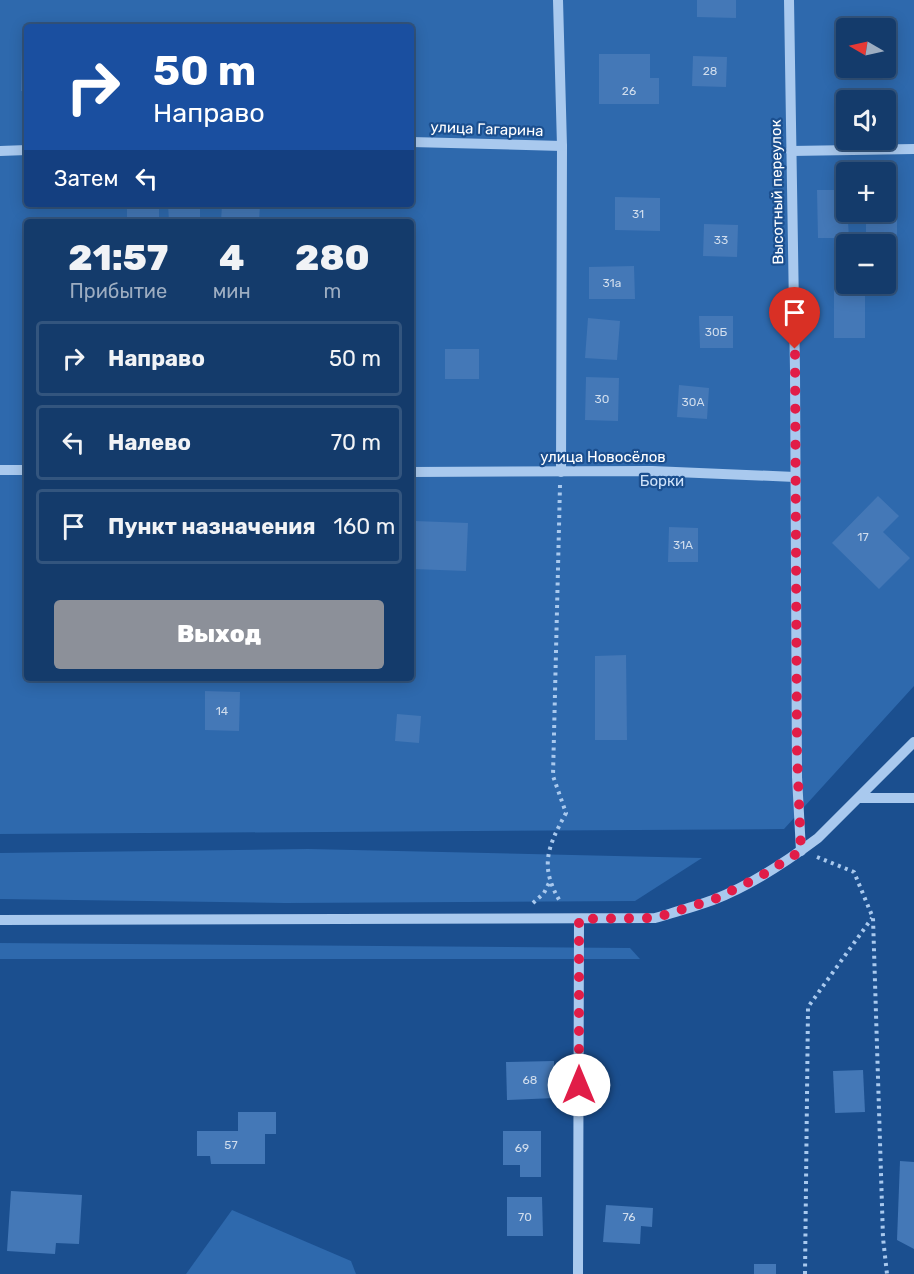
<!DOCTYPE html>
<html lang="ru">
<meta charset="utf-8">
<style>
:root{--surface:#143b6b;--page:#1d4271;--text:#f1f3f6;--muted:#9dadc1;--line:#33557e;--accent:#8c9099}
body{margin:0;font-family:Rubik,sans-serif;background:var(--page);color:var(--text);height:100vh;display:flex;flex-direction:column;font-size:22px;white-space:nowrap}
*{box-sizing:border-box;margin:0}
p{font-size:20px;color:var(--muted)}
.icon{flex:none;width:33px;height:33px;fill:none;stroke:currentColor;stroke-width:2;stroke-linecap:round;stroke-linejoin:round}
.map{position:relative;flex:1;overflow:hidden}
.details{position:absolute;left:24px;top:219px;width:390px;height:462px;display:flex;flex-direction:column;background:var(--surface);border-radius:6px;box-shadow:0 3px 15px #0003,0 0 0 2px var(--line)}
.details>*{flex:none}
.banner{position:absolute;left:24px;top:24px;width:390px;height:183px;border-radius:6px;box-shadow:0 3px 15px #0003,0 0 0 2px var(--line);background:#1a4fa0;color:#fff;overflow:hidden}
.needle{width:39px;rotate:279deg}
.controls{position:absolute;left:836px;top:18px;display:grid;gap:12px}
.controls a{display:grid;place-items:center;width:60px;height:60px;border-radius:6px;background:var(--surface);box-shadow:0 3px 15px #0003,0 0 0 2px var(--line);font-size:30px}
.pin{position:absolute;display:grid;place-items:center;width:51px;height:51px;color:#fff;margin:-62px -26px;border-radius:50% 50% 50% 0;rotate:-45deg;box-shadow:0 0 6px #0007}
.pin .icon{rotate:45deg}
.me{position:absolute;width:66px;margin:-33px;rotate:0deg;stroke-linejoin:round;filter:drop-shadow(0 0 4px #0008)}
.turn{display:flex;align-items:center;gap:21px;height:126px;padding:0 30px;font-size:27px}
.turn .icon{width:78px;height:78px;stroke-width:2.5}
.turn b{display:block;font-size:42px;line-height:51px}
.then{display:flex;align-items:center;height:57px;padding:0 30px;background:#0003;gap:12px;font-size:22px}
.eta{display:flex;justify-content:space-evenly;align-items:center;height:102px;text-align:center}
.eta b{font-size:36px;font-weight:800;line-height:42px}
.button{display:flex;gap:12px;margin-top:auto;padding:12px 30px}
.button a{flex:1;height:69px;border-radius:6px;background:var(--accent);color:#fff;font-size:24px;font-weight:800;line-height:69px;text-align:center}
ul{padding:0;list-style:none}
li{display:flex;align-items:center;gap:18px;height:75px;margin:0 12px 9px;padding:0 18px;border:3px solid var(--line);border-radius:6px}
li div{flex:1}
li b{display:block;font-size:22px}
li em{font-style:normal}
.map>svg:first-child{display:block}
</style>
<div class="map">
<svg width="914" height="1274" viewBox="0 0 914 1274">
<rect width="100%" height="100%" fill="#1b4f8f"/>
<g fill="#2e69ad" fill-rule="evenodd">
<path d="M0 0H914V686L784 829 0 834ZM27 27H411V204H27ZM846 28H885V68H846ZM846 100H885V140H846ZM846 172H885V212H846ZM27 222H411V678H27ZM846 244H885V284H846Z"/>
<polygon points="308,849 702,858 635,901 285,903 0,899 0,853"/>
<polygon points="0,943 630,948 640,959 0,959"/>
<polygon points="232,1210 351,1261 356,1274 186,1274"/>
</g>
<g fill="#4478b7">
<polygon points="697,0 736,0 736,18 697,17"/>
<polygon points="22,49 27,49 27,91 21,91"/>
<polygon points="599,54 650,54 650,78 659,78 659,104 599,104"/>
<polygon points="693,56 727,57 726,87 692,86"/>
<polygon points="817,190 846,190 849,238 818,238"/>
<polygon points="885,190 897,190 897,238 866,238 866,212 885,212"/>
<polygon points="615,197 660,198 660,231 615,230"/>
<rect x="127" y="204" width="32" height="18"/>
<polygon points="168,204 200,204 200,222 169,222"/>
<polygon points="222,204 260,204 259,222 221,222"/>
<polygon points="704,224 738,225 737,257 703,256"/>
<polygon points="634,266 635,299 589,299 589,267"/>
<rect x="834" y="290" width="31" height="48"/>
<polygon points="699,316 733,316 733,348 700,348"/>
<polygon points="588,318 620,321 617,360 585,358"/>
<rect x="445" y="349" width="34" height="30"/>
<polygon points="586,377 619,378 618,421 585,420"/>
<polygon points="679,385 709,388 707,419 677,417"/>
<polygon points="878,496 899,516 883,532 910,558 879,589 832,543"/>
<polygon points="415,521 468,523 466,571 413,569"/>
<polygon points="669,527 698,528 698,562 668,562"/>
<polygon points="626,655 627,740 595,740 595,656"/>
<polygon points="205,691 240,692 239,731 205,730"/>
<polygon points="397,714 421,716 419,743 395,741"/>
<polygon points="554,1061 555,1098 507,1100 506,1062"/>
<polygon points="863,1070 865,1112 835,1113 833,1071"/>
<polygon points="238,1112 276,1112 276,1134 265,1134 265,1164 211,1164 210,1156 197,1156 197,1131 238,1131"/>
<polygon points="503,1131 541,1131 541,1177 520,1177 520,1165 503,1165"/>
<polygon points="900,1161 914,1162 914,1249 897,1240"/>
<polygon points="11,1191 82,1195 79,1244 56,1243 55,1254 7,1251"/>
<polygon points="507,1197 542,1197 543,1236 507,1236"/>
<polygon points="606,1205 653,1208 652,1227 641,1226 640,1244 603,1242"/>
<rect x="754" y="1264" width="22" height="10"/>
</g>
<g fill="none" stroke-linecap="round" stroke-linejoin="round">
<g stroke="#a9c9ee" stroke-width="4" stroke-dasharray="3 4.5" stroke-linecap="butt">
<path d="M560 485 553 776 566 813C547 848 539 867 561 903"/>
<polyline points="817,857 854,872 873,918 883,1238 887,1274"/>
<polyline points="533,903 544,893 549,883"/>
<polyline points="805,1274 808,1007 872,918"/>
</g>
<g stroke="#a9c9ee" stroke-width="10">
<polyline points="558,0 562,146 561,472"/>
<polyline points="789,0 795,371 797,777 801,851"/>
<polyline points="411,142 562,146"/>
<polyline points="0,151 27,150"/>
<polyline points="791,151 914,149"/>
<polyline points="0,470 27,470"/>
<polyline points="411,472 652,471 795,477"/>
<polyline points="859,798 914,798"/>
<path d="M0 920 655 918C675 912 694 907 713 900 750 886 786 862 818 838L914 742"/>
<polyline points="578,1274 579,919"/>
</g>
</g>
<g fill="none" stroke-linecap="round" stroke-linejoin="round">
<polyline stroke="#e11d48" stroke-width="10" stroke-dasharray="0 18" points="579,1085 579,919 655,918 715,899 761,876 801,851 797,753 795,349"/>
</g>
<g text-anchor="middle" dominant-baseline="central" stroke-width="4.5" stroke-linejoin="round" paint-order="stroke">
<g font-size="12" fill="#d0dded">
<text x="710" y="71">28</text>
<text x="629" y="91">26</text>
<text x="638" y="214">31</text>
<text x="721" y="240">33</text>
<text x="612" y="283">31а</text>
<text x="716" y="332">30Б</text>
<text x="602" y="399">30</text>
<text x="693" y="402">30А</text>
<text x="863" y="537">17</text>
<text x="683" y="545">31А</text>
<text x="222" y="711">14</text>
<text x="530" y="1080">68</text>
<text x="231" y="1145">57</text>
<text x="522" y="1148">69</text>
<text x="525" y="1217">70</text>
<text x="629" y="1217">76</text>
</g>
<g font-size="15" fill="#fff" stroke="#1b4f8f">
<text transform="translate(487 129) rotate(2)">улица Гагарина</text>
<text transform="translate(777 192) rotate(-91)">Высотный переулок</text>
<text x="603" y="457">улица Новосёлов</text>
</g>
<g font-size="15" fill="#cfe3fa" stroke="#1b4f8f">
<text x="662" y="481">Борки</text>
</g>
</g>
</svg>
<div class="controls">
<a><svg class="needle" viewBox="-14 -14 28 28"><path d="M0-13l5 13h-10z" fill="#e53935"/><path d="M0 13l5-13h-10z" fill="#9dadc1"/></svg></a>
<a><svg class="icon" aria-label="sound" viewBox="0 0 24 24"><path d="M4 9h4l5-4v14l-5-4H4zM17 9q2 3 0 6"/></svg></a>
<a>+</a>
<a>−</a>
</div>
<div class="pin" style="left:795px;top:349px;background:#d93025"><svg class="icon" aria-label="arrive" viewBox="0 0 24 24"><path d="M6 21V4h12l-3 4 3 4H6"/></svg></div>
<svg class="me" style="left:579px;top:1085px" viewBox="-20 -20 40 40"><circle r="19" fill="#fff"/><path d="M0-13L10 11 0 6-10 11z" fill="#e11d48"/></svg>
<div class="banner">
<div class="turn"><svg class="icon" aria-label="right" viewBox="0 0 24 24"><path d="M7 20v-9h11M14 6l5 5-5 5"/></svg><div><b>50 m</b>Направо</div></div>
<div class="then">Затем<svg class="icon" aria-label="left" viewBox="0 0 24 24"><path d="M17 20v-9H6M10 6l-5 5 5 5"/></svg></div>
</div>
<section class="details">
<div class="eta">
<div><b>21:57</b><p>Прибытие</p></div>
<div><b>4</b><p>мин</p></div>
<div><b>280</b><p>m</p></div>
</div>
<ul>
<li><svg class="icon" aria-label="right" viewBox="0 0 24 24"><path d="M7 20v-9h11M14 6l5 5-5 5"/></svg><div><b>Направо</b></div><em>50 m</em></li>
<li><svg class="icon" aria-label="left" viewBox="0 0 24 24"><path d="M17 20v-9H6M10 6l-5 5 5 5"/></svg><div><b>Налево</b></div><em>70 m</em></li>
<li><svg class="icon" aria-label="arrive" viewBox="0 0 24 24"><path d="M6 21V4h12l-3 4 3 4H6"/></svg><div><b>Пункт назначения</b></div><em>160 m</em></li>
</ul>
<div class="button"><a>Выход</a></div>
</section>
</div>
